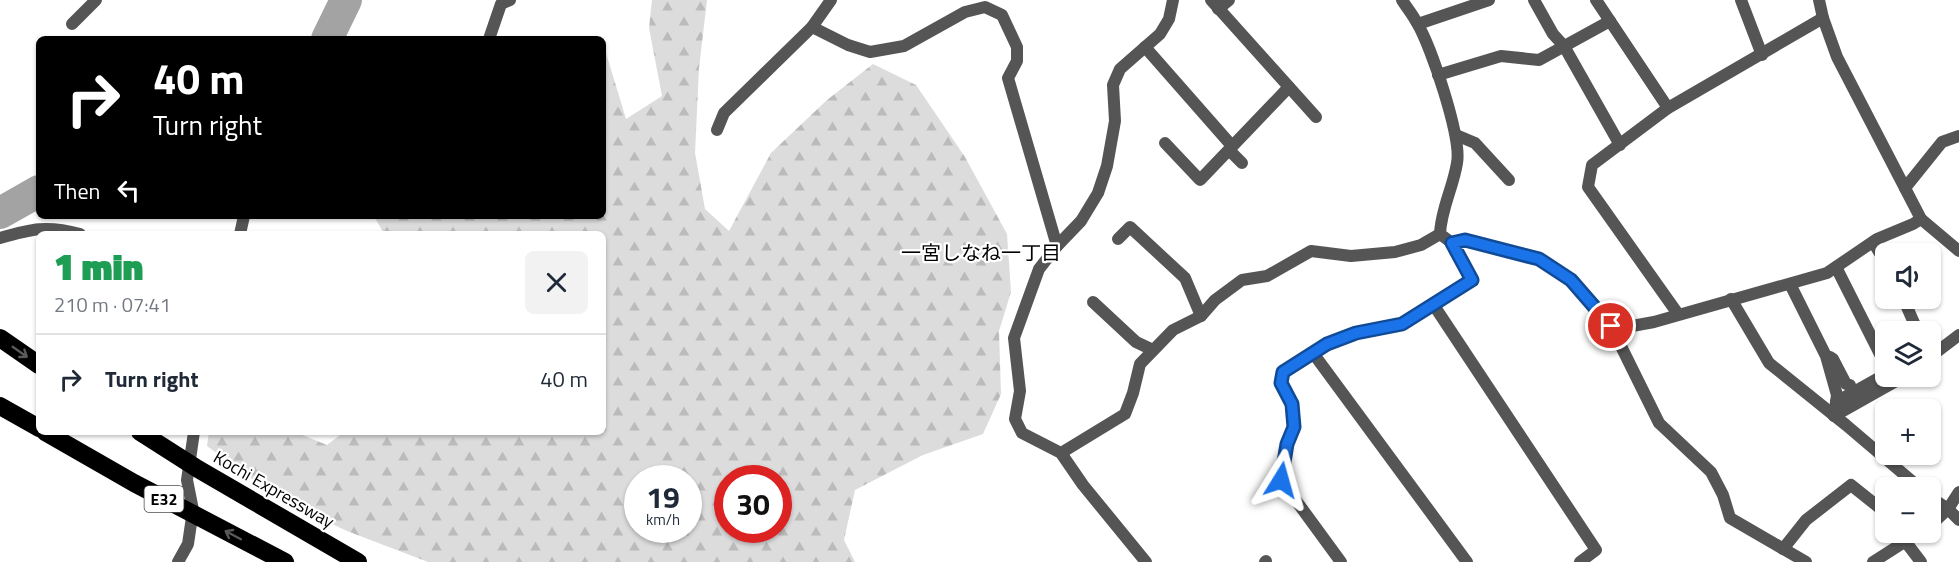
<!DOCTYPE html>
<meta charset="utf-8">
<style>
:root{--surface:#fff;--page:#f2f2f3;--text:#1f2937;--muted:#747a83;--line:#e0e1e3}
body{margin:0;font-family:"Titillium Web","Noto Sans JP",sans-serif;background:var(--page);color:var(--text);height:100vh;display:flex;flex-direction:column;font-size:22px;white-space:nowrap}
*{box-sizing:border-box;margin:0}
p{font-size:20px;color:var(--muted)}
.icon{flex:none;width:33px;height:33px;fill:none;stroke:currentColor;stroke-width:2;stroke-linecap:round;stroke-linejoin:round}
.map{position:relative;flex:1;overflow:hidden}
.drawer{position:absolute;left:36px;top:231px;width:570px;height:204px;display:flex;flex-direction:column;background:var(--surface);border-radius:9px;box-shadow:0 2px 4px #0004}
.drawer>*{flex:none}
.top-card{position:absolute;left:36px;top:36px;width:570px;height:183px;border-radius:9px;box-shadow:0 2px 4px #0004;background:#000;color:#fff;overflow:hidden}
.controls{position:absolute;left:1875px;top:243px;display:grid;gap:12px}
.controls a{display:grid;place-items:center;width:66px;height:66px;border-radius:9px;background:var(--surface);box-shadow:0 2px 4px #0004;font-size:30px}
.speed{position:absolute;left:624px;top:465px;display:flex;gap:12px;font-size:30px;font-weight:700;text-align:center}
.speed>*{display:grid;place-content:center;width:78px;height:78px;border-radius:50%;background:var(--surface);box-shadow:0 2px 4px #0004;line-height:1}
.speed small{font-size:15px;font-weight:400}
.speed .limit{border:9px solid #d22;background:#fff;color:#111}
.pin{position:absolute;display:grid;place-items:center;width:51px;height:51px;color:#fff;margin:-26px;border:3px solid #fff;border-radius:50%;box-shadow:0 2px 6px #0007}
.me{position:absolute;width:66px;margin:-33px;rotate:8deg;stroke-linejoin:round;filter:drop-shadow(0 0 4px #0008)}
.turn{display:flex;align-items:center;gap:21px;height:126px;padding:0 18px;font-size:27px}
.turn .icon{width:78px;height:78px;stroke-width:2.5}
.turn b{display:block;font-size:42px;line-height:51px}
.then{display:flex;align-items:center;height:57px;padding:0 18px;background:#0003;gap:12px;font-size:22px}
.round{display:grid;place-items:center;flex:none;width:63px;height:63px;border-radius:9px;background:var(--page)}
.head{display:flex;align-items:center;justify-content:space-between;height:102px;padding:0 18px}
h1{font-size:36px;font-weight:800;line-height:45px;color:#1e9e55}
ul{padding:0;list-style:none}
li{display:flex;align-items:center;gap:18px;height:90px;padding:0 18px;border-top:2px solid var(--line)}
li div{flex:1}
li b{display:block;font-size:22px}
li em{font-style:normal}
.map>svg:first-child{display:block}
</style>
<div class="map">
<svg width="1959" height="562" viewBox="0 0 1959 562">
<defs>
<pattern id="forest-firs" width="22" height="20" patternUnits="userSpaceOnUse" patternTransform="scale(1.5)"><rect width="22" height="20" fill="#dcdcdc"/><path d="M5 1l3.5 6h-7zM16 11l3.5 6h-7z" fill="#bbb"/></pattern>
</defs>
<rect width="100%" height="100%" fill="#fff"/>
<path fill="url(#forest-firs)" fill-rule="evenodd" d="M652 0H707L699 68 695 153 705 209 729 231 771 153 827 100 873 64 916 85 965 157 1007 234 1011 292 999 331 1001 394 983 434 923 455 855 490 844 540 855 562H428L347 531 281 500 207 446 209 432H295L327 445 344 432H603V234H384L374 216H603V52L606 53 626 119 662 96 649 28ZM638 478H688V530H638ZM728 478H778V530H728Z"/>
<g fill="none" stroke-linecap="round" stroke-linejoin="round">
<g stroke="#a3a3a3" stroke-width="32">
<polyline points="327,39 346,0"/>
<polyline points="0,213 39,191"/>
</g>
<g stroke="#555" stroke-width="12">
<polyline points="1211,0 1316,117"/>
<polyline points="1534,0 1553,34 1564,46 1620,145"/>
<polyline points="1596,0 1668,108"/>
<polyline points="1741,0 1762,55"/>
<polyline points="1218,9 1229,0"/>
<polyline points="72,24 96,0"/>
<polyline points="1418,24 1489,0"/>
<polyline points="812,27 848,45 870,52 904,46 965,12 985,7 1002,15 1017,47 1017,61 1008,78 1057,246"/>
<polyline points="489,39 501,4 510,0"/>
<polyline points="1145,47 1232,146"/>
<polyline points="1438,75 1501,56 1539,60 1610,21"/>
<polyline points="717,130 724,113 812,27 831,0"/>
<polyline points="1456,135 1475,143 1509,180"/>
<polyline points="1165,143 1200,180 1289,87"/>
<polyline points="1230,151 1242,163"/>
<polyline points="1905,188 1942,142 1959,136"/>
<polyline points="240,234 244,216"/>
<path d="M0 238C31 229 47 225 80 234"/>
<polyline points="1118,239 1130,227 1185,278 1201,316"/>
<polyline points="1873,242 1886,263"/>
<polyline points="1452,243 1465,241 1539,259 1571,280 1611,326 1659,423 1711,472 1723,495 1730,518 1806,562"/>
<polyline points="1836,267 1886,366"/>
<polyline points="1790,284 1826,356 1837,395 1834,416"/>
<polyline points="1903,298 1918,332"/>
<polyline points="1731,299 1769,363 1846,425 1920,488"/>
<polyline points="1093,302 1136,342 1153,350"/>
<polyline points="1433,304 1596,550 1580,562"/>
<polyline points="1678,314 1588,187 1592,165 1668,108 1823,18"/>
<polyline points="1611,326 1632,326 1654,322 1827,273 1877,239 1913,224 1921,219"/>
<polyline points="1313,353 1467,562"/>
<polyline points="1830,357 1833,359 1846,384 1850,385"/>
<polyline points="1930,357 1959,335"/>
<polyline points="1836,402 1886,374"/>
<polyline points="1834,416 1905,376"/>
<polyline points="1061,453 1125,414 1133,393 1140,364 1173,330 1201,316 1215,300 1242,280 1267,276 1311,251 1351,256 1395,252 1421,245 1440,234"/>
<polyline points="1930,497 1948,509 1959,520"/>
<polyline points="1930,526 1948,509 1959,492"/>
<polyline points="1905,541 1921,562"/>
<polyline points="1783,549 1806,520 1851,485 1886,513"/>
<polyline points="178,562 188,544 193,510 187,480 194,432"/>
<polyline points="1146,562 1083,485 1061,453 1022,433 1015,419 1020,391 1014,338 1039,269 1057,246 1081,221 1098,193 1107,166 1115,121 1113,85 1120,69 1160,34 1169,19 1173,0"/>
<polyline points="1265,562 1266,561"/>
<path d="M1341 562 1281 480 1287 444 1294 427 1292 404 1281 383 1283 372 1327 344 1356 333 1402 324 1472 280 1452 243 1440 234C1441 209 1453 188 1457 163 1462 138 1431 46 1417 23 1413 15 1407 8 1402 0"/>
<polyline points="1873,562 1920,532"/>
</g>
<polyline stroke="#555" stroke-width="12" points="1819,0 1823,18 1837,57 1921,219 1959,251"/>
<g stroke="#000" stroke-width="18">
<polyline points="0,338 39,365"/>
<polyline points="0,406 39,428"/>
<polyline points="45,432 134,483 285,562"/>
<polyline points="140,432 198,469 358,562"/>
</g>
</g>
<defs><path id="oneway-shaft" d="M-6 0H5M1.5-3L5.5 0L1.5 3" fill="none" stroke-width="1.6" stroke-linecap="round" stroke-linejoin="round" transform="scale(1.5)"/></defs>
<g stroke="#595959">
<use href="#oneway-shaft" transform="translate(20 352) rotate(35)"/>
<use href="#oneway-shaft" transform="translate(233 535) rotate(-152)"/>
</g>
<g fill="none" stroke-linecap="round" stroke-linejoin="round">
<defs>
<polyline id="route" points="1281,480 1287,444 1294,427 1292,404 1281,383 1283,372 1327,344 1356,333 1402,324 1472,280 1452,243 1465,240 1539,259 1571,280 1611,326"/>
</defs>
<use href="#route" stroke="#114b97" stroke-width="15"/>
<use href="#route" stroke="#1a73e8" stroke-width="10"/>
</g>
<g text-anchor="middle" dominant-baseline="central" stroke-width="4.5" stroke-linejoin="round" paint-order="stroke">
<rect fill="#fff" stroke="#4c4c4c" stroke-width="1.5" x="144.5" y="486" width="39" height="26" rx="4.5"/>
<g font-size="16" font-weight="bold" fill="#000">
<text x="164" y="499">E32</text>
</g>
<g font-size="18" fill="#000" stroke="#fff">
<text transform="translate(274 489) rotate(30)">Kochi Expressway</text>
</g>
<g font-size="20" fill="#000" stroke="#fff">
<text x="981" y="252">一宮しなね一丁目</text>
</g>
</g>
</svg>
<div class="controls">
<a><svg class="icon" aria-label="sound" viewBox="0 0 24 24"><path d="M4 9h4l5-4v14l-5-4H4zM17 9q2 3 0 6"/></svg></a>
<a><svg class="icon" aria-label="layers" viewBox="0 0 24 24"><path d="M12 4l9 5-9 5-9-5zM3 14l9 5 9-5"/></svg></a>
<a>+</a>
<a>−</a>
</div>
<div class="speed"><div>19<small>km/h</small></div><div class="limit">30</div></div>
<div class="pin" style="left:1611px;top:326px;background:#d93025"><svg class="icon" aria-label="arrive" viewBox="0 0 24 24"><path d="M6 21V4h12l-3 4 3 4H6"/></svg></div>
<svg class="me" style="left:1281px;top:480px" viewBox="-20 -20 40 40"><path d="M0-17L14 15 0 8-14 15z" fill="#1a73e8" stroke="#fff" stroke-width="4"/></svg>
<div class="top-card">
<div class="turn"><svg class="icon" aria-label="right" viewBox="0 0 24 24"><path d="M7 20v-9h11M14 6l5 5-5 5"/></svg><div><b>40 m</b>Turn right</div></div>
<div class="then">Then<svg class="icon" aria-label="left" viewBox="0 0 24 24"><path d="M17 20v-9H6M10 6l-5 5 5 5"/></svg></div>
</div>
<section class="drawer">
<div class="head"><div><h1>1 min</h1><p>210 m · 07:41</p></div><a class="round"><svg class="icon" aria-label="close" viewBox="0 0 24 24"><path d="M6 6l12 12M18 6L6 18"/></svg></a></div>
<ul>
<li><svg class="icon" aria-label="right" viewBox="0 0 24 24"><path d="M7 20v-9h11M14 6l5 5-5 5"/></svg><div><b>Turn right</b></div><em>40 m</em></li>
</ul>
</section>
</div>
